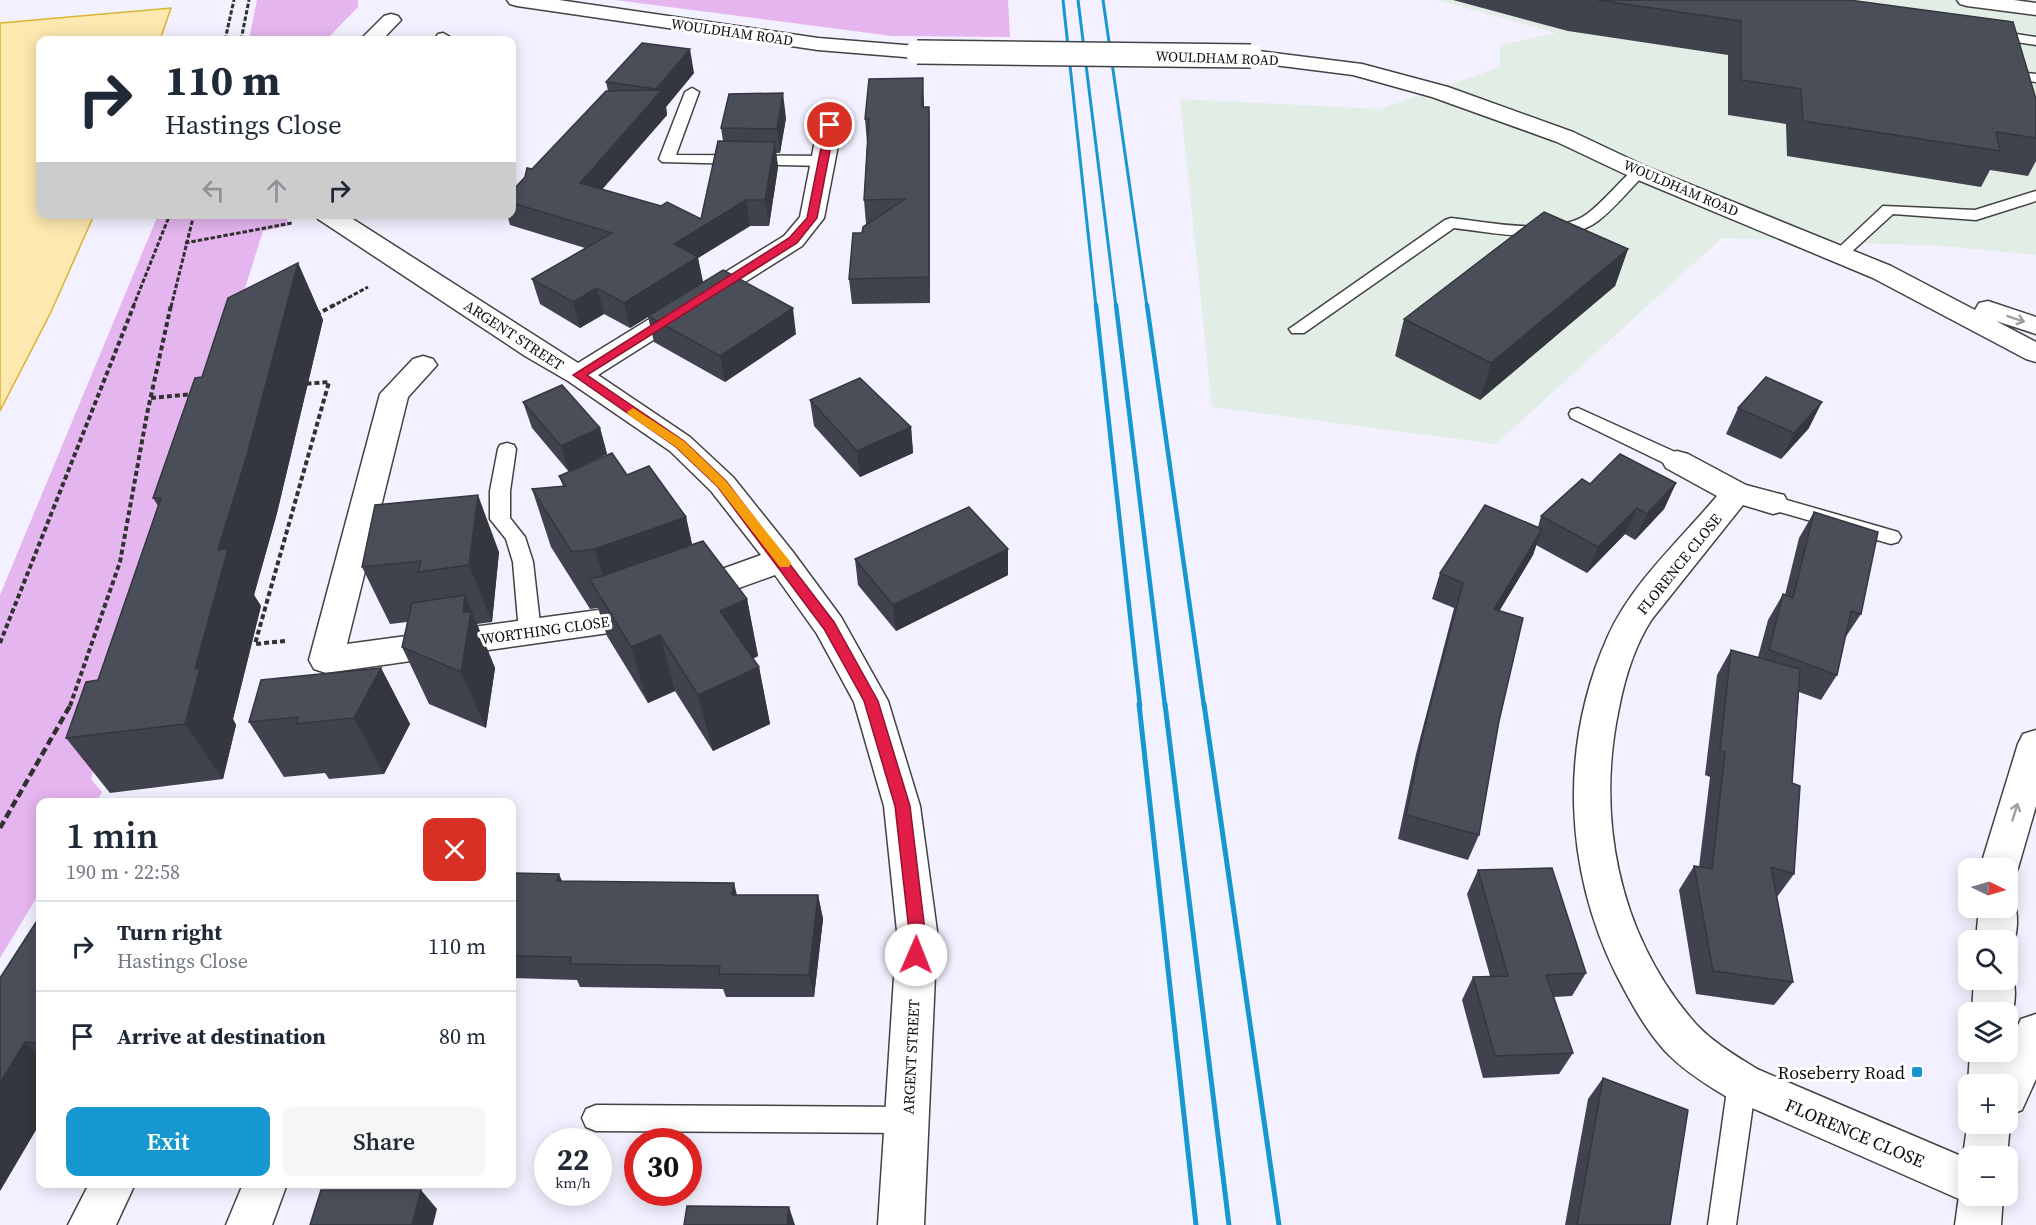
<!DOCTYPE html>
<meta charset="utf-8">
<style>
:root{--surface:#fff;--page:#f6f6f7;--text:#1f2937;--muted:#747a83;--line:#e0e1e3;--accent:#1797cf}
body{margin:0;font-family:"Source Serif 4",serif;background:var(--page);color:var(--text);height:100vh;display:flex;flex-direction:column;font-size:22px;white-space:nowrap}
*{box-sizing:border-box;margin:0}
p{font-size:20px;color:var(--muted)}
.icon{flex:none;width:33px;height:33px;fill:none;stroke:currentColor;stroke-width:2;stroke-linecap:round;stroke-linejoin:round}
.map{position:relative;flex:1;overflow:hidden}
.details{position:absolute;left:36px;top:798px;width:480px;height:390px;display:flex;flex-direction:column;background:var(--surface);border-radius:12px;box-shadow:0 3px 15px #0003}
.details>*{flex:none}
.hud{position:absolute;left:36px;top:36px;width:480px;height:183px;border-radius:12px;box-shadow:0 3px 15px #0003;background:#fff;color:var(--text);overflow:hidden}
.needle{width:39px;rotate:95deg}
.fabs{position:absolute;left:1958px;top:858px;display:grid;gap:12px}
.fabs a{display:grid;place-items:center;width:60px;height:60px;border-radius:12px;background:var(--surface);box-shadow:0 3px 15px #0003;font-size:30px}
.speed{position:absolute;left:534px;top:1128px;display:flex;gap:12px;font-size:30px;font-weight:700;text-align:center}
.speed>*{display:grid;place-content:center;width:78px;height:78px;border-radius:50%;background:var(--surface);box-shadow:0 3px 15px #0003;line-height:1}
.speed small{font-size:15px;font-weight:400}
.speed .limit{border:9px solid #d22;background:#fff;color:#111}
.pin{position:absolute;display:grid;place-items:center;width:51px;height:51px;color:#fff;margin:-26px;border:3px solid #fff;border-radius:50%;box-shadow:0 2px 6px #0007}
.me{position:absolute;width:66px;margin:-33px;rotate:1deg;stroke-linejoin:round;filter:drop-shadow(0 0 4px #0008)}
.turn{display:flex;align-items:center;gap:21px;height:126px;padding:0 30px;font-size:27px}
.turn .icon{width:78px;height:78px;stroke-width:2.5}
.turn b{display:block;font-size:42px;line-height:51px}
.lanes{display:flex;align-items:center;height:57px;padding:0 30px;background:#0003;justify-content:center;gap:30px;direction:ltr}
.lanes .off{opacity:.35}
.round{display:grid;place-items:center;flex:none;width:63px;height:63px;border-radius:12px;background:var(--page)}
.head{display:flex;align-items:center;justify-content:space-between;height:102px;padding:0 30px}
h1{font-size:36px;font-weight:600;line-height:45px}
.cta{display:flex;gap:12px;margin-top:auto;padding:12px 30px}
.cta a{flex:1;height:69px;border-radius:12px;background:var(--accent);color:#fff;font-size:24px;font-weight:600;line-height:69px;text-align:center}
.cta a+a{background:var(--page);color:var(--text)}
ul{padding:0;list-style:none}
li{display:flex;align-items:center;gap:18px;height:90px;padding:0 30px;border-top:2px solid var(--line)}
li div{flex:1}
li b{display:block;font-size:22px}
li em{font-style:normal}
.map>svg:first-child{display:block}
</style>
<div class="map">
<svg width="2036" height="1225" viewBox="0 0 2036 1225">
<rect width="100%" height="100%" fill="#f3f1ff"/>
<polygon fill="#e2eee5" points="1437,0 2036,0 2036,255 1943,246 1722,238 1496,444 1212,407 1180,99 1380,109 1500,67 1500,45 1556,33"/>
<g fill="#e5b5ef">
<polygon points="257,0 358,0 358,7 326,40 249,40"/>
<polygon points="615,0 1008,0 1010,37 892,36"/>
<polygon points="158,215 284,215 291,225 263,231 91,779 102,792 96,802 40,802 40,892 0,958 0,595"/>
</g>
<polygon fill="#fde8af" stroke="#dcb12e" stroke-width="1.5" points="171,8 160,40 40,40 40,214 94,215 51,312 0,411 0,23"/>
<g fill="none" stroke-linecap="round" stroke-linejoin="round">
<defs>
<g id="service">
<polygon points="1990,30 2036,37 2036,45 1985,37 1983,34"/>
<polygon points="443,33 450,37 447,40 434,40 438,34"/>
<polygon points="2017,72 2036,74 2036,82 2012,79 2010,76"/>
<polygon points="692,88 699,92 676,155 823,156 831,161 823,166 662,162 659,159 685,92"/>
<path d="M1639 167 1644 169 1647 172 1644 175C1629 190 1615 208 1598 221 1564 247 1495 233 1454 228L1304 333H1292L1289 329 1445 220 1451 218C1488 222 1556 237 1587 214 1604 201 1618 183 1634 169Z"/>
<polygon points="2036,191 2036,201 1976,220 1893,214 1847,256 1841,258 1833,253 1883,206 1975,210"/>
<polygon points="1578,408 1684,456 1687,461 1684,466 1677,467 1670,466 1571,418 1569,414 1571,410"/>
<polygon points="507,443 514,445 516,449 510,491 510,518 525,537 533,562 541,632 538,638 530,640 522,638 519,632 513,562 506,539 490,519 490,491 498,449 500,445"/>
<polygon points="1773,496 1898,532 1901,537 1898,542 1891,544 1766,508 1763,503 1766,498"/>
<polygon points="1742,1070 1752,1074 1756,1083 1736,1225 1708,1225 1728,1083 1732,1074"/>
<polygon points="596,1105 908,1107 918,1110 922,1120 918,1130 908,1133 596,1131 586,1127 582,1118 586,1109"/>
</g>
<g id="minor">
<polygon points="507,0 559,0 818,38 917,46 925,47 928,52 925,57 917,58 818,50 517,6 510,4"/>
<polygon points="1957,0 2014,0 2036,3 2036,15 1967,6 1960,4"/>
<polygon points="391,14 398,16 401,20 382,40 360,40 384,16"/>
<polygon points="1251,50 1362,64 1448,87 1573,132 1647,167 1891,266 1975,310 1979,303 1988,301 2036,317 2036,334 1996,321 2036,342 2036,362 2026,359 1873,278 1631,177 1557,142 1432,97 1353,75 1243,61 1240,56 1243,51"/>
<polygon points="830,118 838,120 842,125 824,218 802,246 598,375 690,437 733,477 793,552 841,617 888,701 920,806 937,931 924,1225 878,1225 897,931 884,806 854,702 817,634 775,575 616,632 326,673 314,669 309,660 380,394 413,359 423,356 433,359 437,365 408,397 347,644 613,608 761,555 711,491 670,451 568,381 525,356 318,219 315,214 345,214 578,363 784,236 800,217 818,125 822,120"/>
<path d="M1677 451 1688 454 1746 485 1784 495 1788 503 1784 511 1773 514 1743 505 1652 619C1635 645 1625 677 1619 708 1596 816 1618 930 1689 1016 1707 1039 1733 1054 1757 1069L1968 1159V1196H1984L1968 1203 1727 1097C1705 1084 1683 1070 1665 1051 1645 1029 1630 1001 1616 974 1564 868 1559 745 1608 636 1632 583 1680 540 1717 496L1666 468 1662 461 1666 454Z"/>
<polygon points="89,1184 135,1184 116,1225 68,1225"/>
<polygon points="243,1184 287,1184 272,1225 226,1225"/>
</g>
<g id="tertiary">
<polygon points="2036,730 2036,806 2018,868 2013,880 2007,882 2007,868 1980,868 2018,744 2023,734"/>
<path d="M2007 894 2012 896C2020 914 2018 935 2010 953L2007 954V940H1976L1979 908H2007Z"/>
<path d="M2007 966C2019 982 2016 1009 2007 1026V1012H1972L1974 980H2007Z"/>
<polygon points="2036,1014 2036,1079 2022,1110 2007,1116 2007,1084 1968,1085 1970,1052 2007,1052 2007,1041 2009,1045 2021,1019"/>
<polygon points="2007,1118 2010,1124 2007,1156 1968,1156 1968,1168 1963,1156 1968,1120 1968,1124 2007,1124"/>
<polygon points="1968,1179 1968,1196 2003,1196 2001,1225 1955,1225 1959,1196 1965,1180"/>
</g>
</defs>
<use href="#service" stroke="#424242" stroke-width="3"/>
<use href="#minor" stroke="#424242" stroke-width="3"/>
<use href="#tertiary" stroke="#424242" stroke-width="3"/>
<g stroke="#313131" stroke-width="3" stroke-dasharray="4.5 2" stroke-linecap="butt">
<polyline points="225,40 234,0"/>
<polyline points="241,40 249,0"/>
<polyline points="185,243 292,223"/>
<polyline points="133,307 170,214"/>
<polyline points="171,307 194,214"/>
<polyline points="331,307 368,287"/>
</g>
<g stroke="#313131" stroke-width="4" stroke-dasharray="5 3" stroke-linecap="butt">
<polyline points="316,315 334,305"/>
<polyline points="151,398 194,394"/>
<polyline points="285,641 255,644 329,382 303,384"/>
<polyline points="0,643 134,305"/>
<polyline points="70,706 120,562 147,414 171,305"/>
</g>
<polyline stroke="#313131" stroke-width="4.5" stroke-dasharray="8 4" stroke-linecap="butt" points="0,828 71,704"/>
<use href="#service" fill="#fff" fill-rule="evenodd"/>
<use href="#minor" fill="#fff" fill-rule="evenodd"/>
<use href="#tertiary" fill="#fff" fill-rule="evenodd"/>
<g stroke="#1797cf" stroke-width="3">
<polyline points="1063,0 1096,307"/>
<polyline points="1078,0 1116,307"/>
<polyline points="1103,0 1147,307"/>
</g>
<g stroke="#1797cf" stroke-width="4.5">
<polyline points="1096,305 1140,706"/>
<polyline points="1116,305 1165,706"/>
<polyline points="1147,305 1204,706"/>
</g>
<g stroke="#1797cf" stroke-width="5">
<polyline points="1139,704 1196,1225"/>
<polyline points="1165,704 1229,1225"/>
<polyline points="1204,704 1279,1225"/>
</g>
<defs>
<polyline id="minor-bridge" points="917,52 1251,56"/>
</defs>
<use href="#minor-bridge" stroke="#424242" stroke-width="26" stroke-linecap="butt"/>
<use href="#minor-bridge" stroke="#fff" stroke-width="23"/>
</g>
<g fill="#40434d">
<polygon points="1453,0 1849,0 2036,99 2036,161 2028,176 1990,170 1981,187 1787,156 1786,124 1728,115 1728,55 1568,31"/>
<polygon points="694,73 666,107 667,115 602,189 701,219 723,141 721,128 786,118 780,153 776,153 778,167 769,226 750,226 698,258 703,282 796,334 725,382 654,342 648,317 630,328 604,314 580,328 540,304 532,279 585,248 510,225 507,214 512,214 512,191 608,91 606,82"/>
<polygon points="924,102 924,107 929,107 930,131 930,303 852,304 849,279 862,233 866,224 864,200 867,143 865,119"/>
<polygon points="1628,249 1615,286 1480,400 1395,356 1404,319"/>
<polygon points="298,263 323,320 277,513 254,595 261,606 233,719 236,725 223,779 110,793 66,738 98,680 158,506 153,498 202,377"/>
<polygon points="810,400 911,427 913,453 860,477 814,426"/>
<polygon points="523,402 600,428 607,454 579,467 627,475 686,517 692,545 747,599 758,656 753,659 759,667 770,724 713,751 675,691 648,703 607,636 598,608 590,609 551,547 532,489 563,486 559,476 569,472 532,428"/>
<polygon points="1738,408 1809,428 1781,459 1726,434"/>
<polygon points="1676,483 1664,509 1635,540 1625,534 1587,573 1536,545 1533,555 1499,611 1499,721 1479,835 1468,860 1398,839 1416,754 1454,608 1432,599 1440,573 1538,527 1541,516 1590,484"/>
<polygon points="1814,512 1861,614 1845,638 1837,675 1821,700 1799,692 1792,783 1794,874 1777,897 1793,982 1774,1005 1696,994 1679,890 1694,866 1699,867 1710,777 1705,775 1717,675 1731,650 1758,657 1768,620 1783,594 1785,595 1799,538"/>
<polygon points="1008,549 1008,575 896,631 858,585 855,559"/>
<polygon points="499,552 492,622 477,624 495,668 486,728 429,704 402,647 407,622 390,624 362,567"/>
<polygon points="381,668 410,724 384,774 329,779 325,773 284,777 249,722"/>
<polygon points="1478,870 1586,973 1572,996 1554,997 1573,1053 1559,1074 1483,1078 1462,1000 1473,977 1490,976 1467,894"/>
<polygon points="512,873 562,881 737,895 818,895 823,919 814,997 726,997 723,989 580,987 577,980 512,978"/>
<polygon points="40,916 40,1123 0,1191"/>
<polygon points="1603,1078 1670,1225 1565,1225 1588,1099"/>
</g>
<g fill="#34373e">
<polygon points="690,49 694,73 666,107 667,115 586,208 580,183 657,96 656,89"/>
<polygon points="923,78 924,102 923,131 922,107"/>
<polygon points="783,93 786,118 780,153 777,129"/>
<polygon points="929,107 930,131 930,303 929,277"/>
<polygon points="775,142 778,167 769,226 765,200"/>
<polygon points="746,200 750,226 698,258 703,283 630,328 624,303 674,244"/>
<polygon points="1628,249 1615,286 1480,400 1491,363"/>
<polygon points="298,263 323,320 277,513 254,595 261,606 233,719 236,725 223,779 185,724 218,550"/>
<polygon points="597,288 604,314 580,328 573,302"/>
<polygon points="793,308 796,334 725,382 720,356"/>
<polygon points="1822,402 1809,428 1781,459 1794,433"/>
<polygon points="911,427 913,453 860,477 857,451"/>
<polygon points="600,428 607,454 569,472 561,446"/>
<polygon points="1676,483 1664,509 1635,540 1647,514"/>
<polygon points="478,495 499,552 492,622 469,565"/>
<polygon points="1637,508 1625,534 1587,573 1598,547"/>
<polygon points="686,517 699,575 612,606 595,549"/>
<polygon points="1542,529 1533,555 1485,635 1494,609"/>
<polygon points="1008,549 1008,575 896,631 893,605"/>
<polygon points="465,595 495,668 486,728 461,672 463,612"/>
<polygon points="747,599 758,656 732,668 720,611"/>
<polygon points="660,635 675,691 648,703 631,647"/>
<polygon points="759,667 770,724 713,751 698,695"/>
<polygon points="381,668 410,724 384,774 354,718"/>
<polygon points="559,874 569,897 557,881"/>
<polygon points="734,883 740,907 732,895"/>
<polygon points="818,895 823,919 814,997 809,975"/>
<polygon points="25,1042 40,1056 40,1123 0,1191 0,1083"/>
<polygon points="421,1190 437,1209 433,1225 412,1225"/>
<polygon points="789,1207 795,1225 787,1225"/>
</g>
<g fill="#4a4e59" stroke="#34373e" stroke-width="1.5">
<polygon points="1597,0 1849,0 2013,22 2036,99 2036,138 1996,132 2000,151 1803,121 1801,89 1741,80 1741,21"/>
<polygon points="642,43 690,49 656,89 606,82"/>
<polygon points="923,78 922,107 929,107 929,277 849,279 853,233 862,233 863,227 905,199 864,200 869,119 865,119 869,79"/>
<polygon points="662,90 580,183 661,206 667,202 701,219 718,141 775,142 765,200 746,200 674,244 698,257 624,303 597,288 573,302 532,279 612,233 512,203 512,191 525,177 527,168 532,169 606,91"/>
<polygon points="783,93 777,129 721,128 729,94"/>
<polygon points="1544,212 1628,249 1491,363 1404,319"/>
<polygon points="298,263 247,455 218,550 228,549 195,669 200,668 185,724 66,738 86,682 98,680 161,498 153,498 195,378 202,377 228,298"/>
<polygon points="723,270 793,308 720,356 648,316"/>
<polygon points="1766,377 1822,402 1794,433 1738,408"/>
<polygon points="860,378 911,427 857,451 810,400"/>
<polygon points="562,385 600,428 561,446 523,402"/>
<polygon points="612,453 627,475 649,466 686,517 595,549 572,552 532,489 566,486 559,476"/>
<polygon points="1620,454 1676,483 1647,514 1637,508 1598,547 1541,516 1582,479 1590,484"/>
<polygon points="478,495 469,565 418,572 421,561 362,567 375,505"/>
<polygon points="1485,505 1542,529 1494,609 1523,618 1499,721 1479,835 1406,815 1424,729 1463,583 1440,573"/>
<polygon points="969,507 1008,549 893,605 855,559"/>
<polygon points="1814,512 1878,532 1861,614 1851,611 1837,675 1769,650 1783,594 1793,598"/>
<polygon points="703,541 747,599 720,611 759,667 698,695 660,635 631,647 589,578 599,577"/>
<polygon points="465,595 463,612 471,612 461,672 402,647 412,603"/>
<polygon points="1731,650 1800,669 1792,783 1800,786 1794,874 1771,867 1793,982 1713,971 1694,866 1712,869 1725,752 1720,750"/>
<polygon points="381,668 354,718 296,724 298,717 249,722 261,680"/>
<polygon points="1552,868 1586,973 1546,975 1573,1053 1495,1056 1473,977 1508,976 1478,870"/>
<polygon points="512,873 559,874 557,881 734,883 732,895 818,895 809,975 719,974 720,966 570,964 571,957 512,956"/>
<polygon points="40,916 40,1044 25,1042 0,1083 0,978"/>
<polygon points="1603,1078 1688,1110 1670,1225 1577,1225"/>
<polygon points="321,1190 421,1190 412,1225 310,1225"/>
<polygon points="687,1206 789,1207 787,1225 684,1225"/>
</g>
<defs><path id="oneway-shaft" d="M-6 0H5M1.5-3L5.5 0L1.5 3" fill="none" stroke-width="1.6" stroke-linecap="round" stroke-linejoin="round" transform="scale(1.5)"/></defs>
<g stroke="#9f9f9f">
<use href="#oneway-shaft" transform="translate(2016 319) rotate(19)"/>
<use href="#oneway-shaft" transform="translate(2015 812) rotate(-73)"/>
</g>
<polygon fill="#e11d48" stroke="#92132f" stroke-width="1.5" points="826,123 835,125 817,218 797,243 587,375 684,441 726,481 834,622 878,701 910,806 925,931 922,960 916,962 910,960 907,955 909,931 895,806 864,701 824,629 718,487 676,447 573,375 789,238 807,218"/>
<polygon fill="#f59e0b" points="633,408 684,441 726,481 789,560 791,563 789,567 780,567 718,487 676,447 629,415 627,412"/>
<rect fill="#1797cf" stroke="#fff" stroke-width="2" x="1911" y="1066" width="12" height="12" rx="3"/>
<g text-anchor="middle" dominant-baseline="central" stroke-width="6" stroke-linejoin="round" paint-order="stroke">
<g font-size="14" fill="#0f0f0f" stroke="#fff">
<text transform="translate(732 32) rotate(8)">WOULDHAM ROAD</text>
<text transform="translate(1217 58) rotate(2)">WOULDHAM ROAD</text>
<text transform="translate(1681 188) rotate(23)">WOULDHAM ROAD</text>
</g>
<g font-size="15" fill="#0f0f0f" stroke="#fff">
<text transform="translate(514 335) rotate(33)">ARGENT STREET</text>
<text transform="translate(1679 564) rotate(-51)">FLORENCE CLOSE</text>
<text transform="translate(545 630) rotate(-8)">WORTHING CLOSE</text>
<text transform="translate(911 1057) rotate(-87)">ARGENT STREET</text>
</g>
<g font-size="18" fill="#0f0f0f" stroke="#fff" text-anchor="end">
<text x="1905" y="1072">Roseberry Road</text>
</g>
<g font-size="18" fill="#0f0f0f" stroke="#fff">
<text transform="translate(1855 1133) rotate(23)">FLORENCE CLOSE</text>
</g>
</g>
</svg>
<div class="fabs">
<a><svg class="needle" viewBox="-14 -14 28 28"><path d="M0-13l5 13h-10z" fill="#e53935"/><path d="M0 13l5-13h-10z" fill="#747a83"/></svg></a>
<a><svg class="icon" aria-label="search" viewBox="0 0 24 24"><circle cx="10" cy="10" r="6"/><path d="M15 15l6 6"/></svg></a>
<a><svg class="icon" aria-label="layers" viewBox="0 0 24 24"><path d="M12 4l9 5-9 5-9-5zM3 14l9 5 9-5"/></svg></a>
<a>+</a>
<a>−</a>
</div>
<div class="speed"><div>22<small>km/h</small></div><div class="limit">30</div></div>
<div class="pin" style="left:830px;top:125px;background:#d93025"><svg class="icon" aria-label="arrive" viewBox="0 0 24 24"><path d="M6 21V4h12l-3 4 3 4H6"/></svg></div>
<svg class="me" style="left:916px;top:955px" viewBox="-20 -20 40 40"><circle r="19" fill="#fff"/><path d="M0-13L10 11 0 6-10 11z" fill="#e11d48"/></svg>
<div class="hud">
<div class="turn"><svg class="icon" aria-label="right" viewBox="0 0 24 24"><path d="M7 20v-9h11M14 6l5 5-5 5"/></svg><div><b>110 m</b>Hastings Close</div></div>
<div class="lanes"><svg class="icon off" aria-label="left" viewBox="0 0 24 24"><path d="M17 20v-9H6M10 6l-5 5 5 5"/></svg><svg class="icon off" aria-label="ahead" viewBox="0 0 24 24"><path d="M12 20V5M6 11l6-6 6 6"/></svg><svg class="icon" aria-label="right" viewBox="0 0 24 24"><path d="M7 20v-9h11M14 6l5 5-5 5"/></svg></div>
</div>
<section class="details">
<div class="head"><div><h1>1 min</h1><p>190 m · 22:58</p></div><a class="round" style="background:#d93025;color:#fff"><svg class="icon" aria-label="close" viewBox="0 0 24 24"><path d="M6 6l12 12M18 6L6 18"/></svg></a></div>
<ul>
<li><svg class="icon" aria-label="right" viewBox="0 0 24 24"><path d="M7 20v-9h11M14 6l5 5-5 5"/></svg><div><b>Turn right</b><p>Hastings Close</p></div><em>110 m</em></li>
<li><svg class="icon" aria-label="arrive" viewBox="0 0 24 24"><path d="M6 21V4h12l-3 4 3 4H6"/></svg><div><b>Arrive at destination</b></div><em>80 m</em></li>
</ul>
<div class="cta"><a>Exit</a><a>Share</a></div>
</section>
</div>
